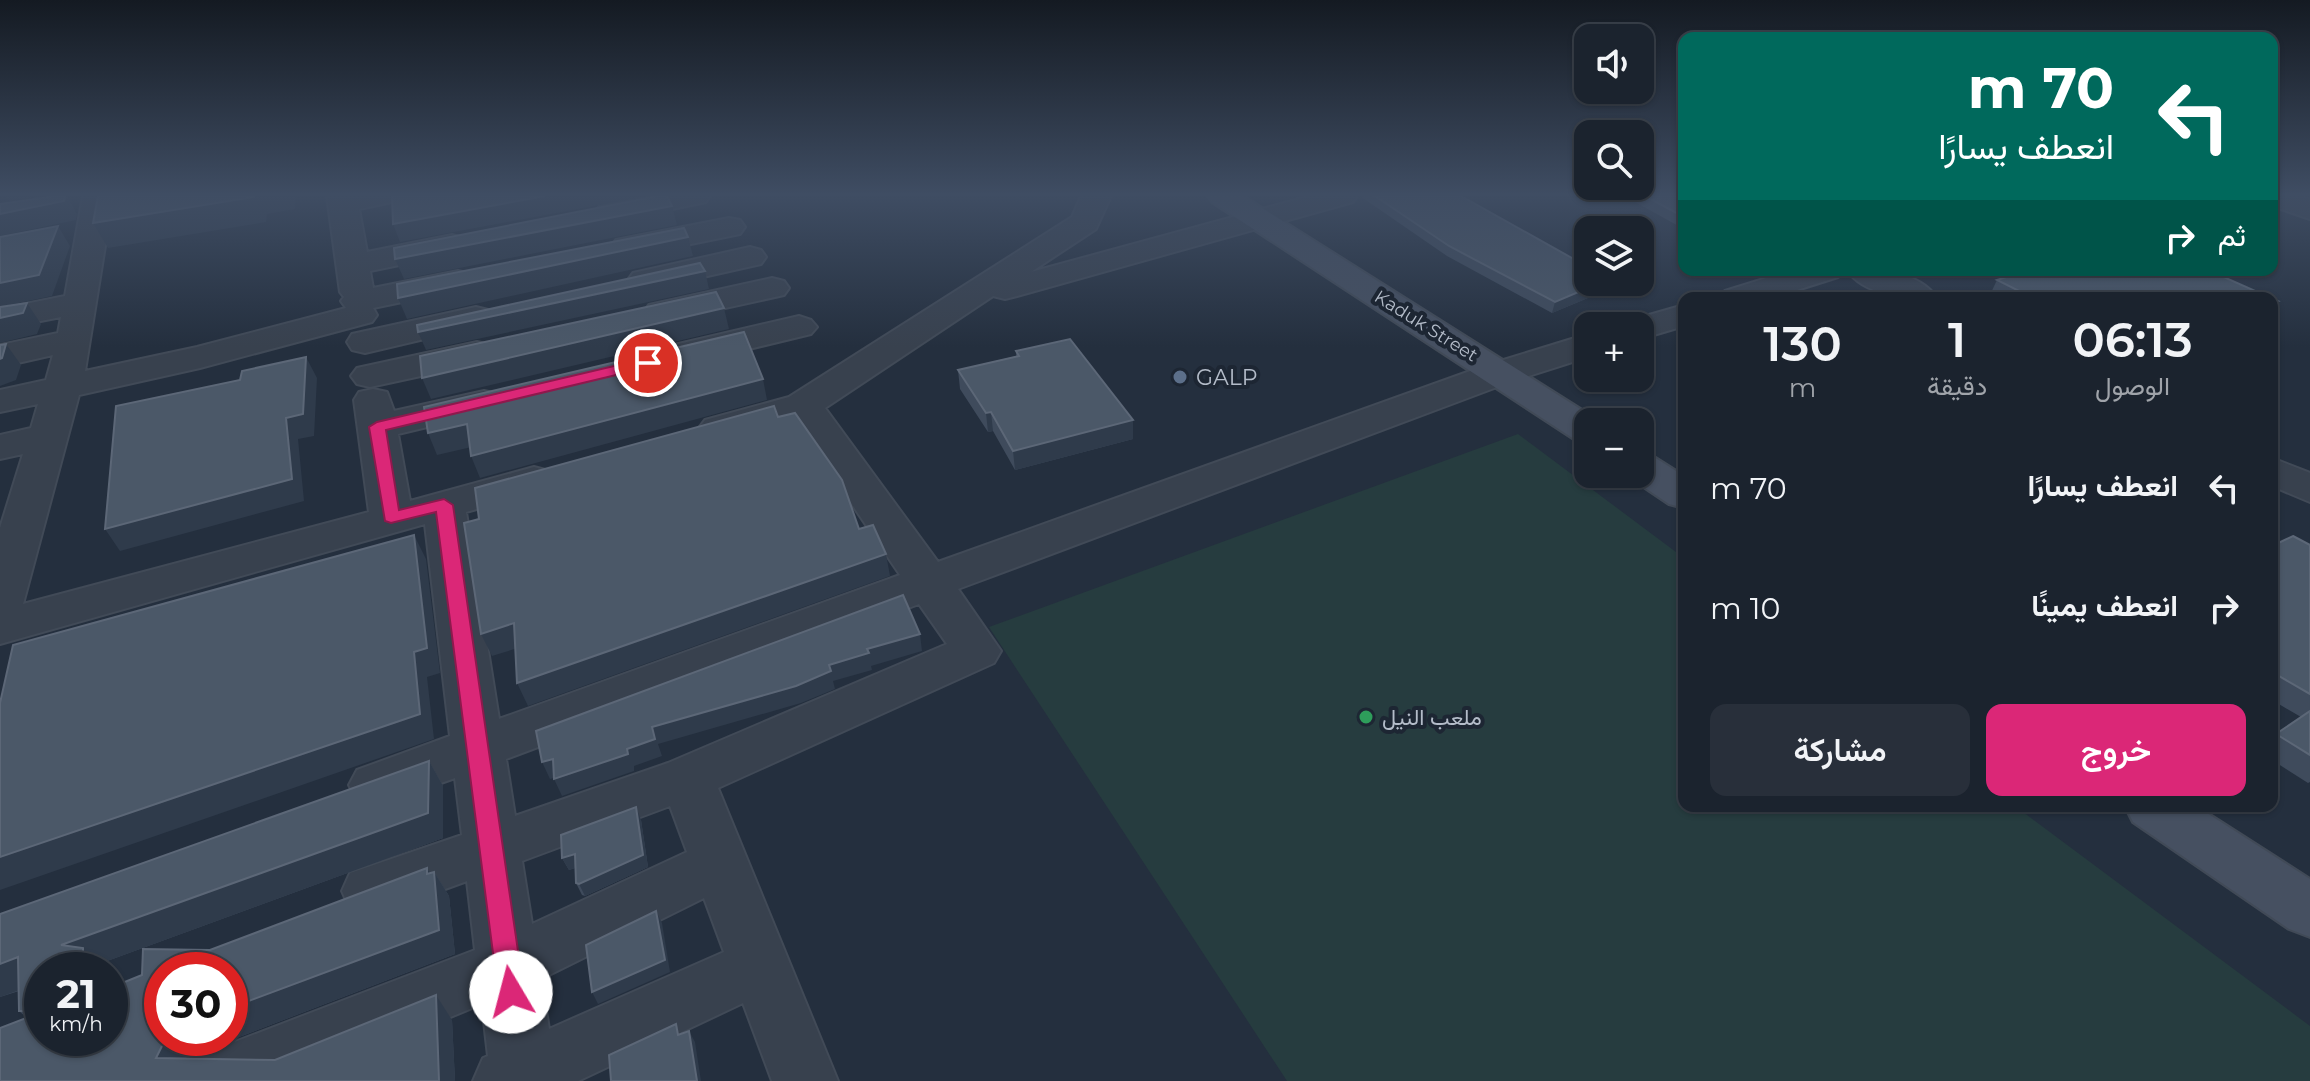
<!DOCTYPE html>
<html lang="ar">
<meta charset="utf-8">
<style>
:root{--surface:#1b232e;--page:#282f3a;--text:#f1f3f6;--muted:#a0a4aa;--line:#39404a;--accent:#db2777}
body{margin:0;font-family:Montserrat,Vazirmatn,sans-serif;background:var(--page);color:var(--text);direction:rtl;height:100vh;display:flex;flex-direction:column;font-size:30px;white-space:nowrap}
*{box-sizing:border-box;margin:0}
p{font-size:26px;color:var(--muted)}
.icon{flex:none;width:44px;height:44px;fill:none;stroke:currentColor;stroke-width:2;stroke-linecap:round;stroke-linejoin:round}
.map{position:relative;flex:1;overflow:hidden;direction:ltr}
.panel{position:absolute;left:1678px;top:292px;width:600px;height:520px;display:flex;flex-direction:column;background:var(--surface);border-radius:16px;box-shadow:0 2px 6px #0004,0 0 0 2px var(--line);direction:rtl}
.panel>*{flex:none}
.hud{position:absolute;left:1678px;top:32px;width:600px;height:244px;border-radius:16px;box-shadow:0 2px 6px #0004,0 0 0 2px var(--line);direction:rtl;background:#00695c;color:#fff;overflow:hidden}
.tools{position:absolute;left:1574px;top:24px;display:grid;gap:16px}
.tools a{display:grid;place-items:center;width:80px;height:80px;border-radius:16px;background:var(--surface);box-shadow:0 2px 6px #0004,0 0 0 2px var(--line);font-size:40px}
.speed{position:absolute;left:24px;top:952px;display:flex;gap:16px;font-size:40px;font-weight:700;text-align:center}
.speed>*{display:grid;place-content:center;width:104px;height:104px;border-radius:50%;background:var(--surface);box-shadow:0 2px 6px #0004,0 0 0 2px var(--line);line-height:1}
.speed small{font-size:20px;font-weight:400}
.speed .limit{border:12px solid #d22;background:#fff;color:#111}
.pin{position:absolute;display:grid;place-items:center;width:68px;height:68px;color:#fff;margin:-34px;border:4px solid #fff;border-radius:50%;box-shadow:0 2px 8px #0007}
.me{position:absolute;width:88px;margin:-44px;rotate:352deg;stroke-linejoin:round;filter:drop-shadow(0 0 6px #0008)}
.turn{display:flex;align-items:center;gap:28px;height:168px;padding:0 32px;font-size:36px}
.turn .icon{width:104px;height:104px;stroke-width:2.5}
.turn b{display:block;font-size:56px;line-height:68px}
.then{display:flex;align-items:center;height:76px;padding:0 32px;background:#0003;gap:16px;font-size:30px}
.eta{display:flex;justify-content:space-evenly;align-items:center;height:136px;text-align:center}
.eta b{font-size:48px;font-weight:600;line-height:56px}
.primary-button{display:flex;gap:16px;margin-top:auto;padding:16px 32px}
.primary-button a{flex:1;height:92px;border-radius:16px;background:var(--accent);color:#fff;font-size:32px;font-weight:600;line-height:92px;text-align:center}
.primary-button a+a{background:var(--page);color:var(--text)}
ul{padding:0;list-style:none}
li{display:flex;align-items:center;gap:24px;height:120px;padding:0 32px}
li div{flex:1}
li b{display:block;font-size:30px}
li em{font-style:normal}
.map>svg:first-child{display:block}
</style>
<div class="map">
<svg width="2310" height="1081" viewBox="0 0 2310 1081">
<rect width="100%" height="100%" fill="#242f3e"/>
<polygon fill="#263c3f" points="1518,434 1684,558 1684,806 2015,806 2310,1026 2310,1081 1287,1081 989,627"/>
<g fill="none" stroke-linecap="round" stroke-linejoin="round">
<defs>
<g id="street">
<path d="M83 196H113L85 371 197 347 346 308 341 301 344 297 340 292 327 196H396L392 202 359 209 367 252 452 235 463 238 468 245 463 252 370 271 373 288 458 271 470 274 475 281 470 288 373 308 377 315 372 322 200 368 79 395 23 604 369 512 354 400 359 392 373 389 387 392 394 411 484 391 498 394 503 402 498 410 398 434 410 501 534 467 549 471 555 480 549 489 466 512 499 719 900 575 794 419 719 440 705 436 699 428 705 420 789 397 1072 217 1081 196H1111L1096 229 1031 272 1310 196H1357L1353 202 1017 296 1005 299 993 296 825 408 938 562 1487 365 1588 334V357L1513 381 958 589 1001 651 994 663 718 788 838 1081H772L743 1003 578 1081H473L483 1058 488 1056 482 1004 295 1081H183L193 1058 475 950 467 881 371 916 350 909 342 891 350 873 462 835 455 778 376 806 357 800 349 785 357 770 450 736 425 524 0 644V528L23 454 0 459V435L31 428 38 404 0 412V390L46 380 53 355 0 367V345L58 333 61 317 0 329V309L65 296ZM919 604 947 644 668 763 515 816 506 759ZM670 806 687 852 532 924 522 861ZM704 898 724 952 549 1029 541 979Z"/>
<polygon points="652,196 710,196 706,202 610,222 599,219 595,213 599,207"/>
<polygon points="2272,196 2299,196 2310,200 2310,219 2272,206"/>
<polygon points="729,218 740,220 745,227 740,234 627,257 616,254 611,247 616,240"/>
<polygon points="750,247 761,250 766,257 761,264 645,290 633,287 628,280 633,273"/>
<polygon points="1792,270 1842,270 1838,277 1772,298 1720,298 1725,291"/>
<path d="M1847 270C1876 270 1918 270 1937 298 1908 298 1865 297 1847 270Z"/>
<polygon points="772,278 784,281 789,288 784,295 661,322 649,319 644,312 649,305"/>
<polygon points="1684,305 1684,326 1640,339 1640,326 1624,326 1628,321"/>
<polygon points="476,307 488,310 493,317 488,324 365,353 352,350 347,342 352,334"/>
<polygon points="799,316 811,320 817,327 811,334 687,364 674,361 669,353 674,345"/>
<polygon points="477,342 490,345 495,353 490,361 370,387 357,384 351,376 357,368"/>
<polygon points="2272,458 2310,473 2310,502 2272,486"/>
</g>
<g id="secondary">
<polygon points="1208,196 1243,196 1601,422 1588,422 1588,443 1574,439 1212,202"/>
<polygon points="1640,454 1654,457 1684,476 1684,508 1669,504 1626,475 1640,474"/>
<polygon points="2125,806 2196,806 2310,879 2310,937 2289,929 2133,822"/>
</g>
</defs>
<use href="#street" stroke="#414a57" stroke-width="4"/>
<use href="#secondary" stroke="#414a57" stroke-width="4"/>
<use href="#street" fill="#38414e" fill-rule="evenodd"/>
<use href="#secondary" fill="#465061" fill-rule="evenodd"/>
</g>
<g fill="#3f4b5c">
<polygon points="1360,196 1461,196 1588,282 1609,282 1607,290 1552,313 1447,256"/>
<polygon points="1624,196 1684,196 1684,229"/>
<polygon points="1997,280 2272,298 1991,298 1989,297"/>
<polygon points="1016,351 1133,420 1133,439 1015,470 993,431 988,432 960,389 958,370 1016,356"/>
<polygon points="2310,545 2310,782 2308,783 2272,760 2272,739 2276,734 2301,717 2272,700 2272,546"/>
<polygon points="429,761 443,786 443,838 99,964 42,1038 210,950 427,868 430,873 434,872 449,896 455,954 192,1055 190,1059 275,1060 452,1020 455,1081 0,1081 27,1018 19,1011 19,991 0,997 0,914"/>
<polygon points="641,820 648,867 585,896 582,895 576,883 575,868 569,870 562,858"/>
</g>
<g fill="#2f3b4b">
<polygon points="6,196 39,196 9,201"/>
<polygon points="65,196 67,196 77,214 76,220 0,236 0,214"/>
<polygon points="254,196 296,196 295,209 267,214 266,222 108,248 93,223"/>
<polygon points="545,196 647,196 400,242 393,224"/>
<polygon points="672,206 677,225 404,279 395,259"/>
<polygon points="58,226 70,246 52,296 0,307 0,283"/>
<polygon points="688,237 693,256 407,319 398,298"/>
<polygon points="705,271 709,289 426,350 418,332"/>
<polygon points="1602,282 1609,282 1607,290 1552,313 1555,302"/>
<polygon points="27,303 41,324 37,334 0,343 0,318"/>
<polygon points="724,308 729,329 431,399 422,378"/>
<polygon points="6,344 21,365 16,380 0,386 0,359"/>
<polygon points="306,357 317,378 314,436 298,439 304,501 120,551 105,529"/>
<polygon points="763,379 767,400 480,478 471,456"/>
<polygon points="991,412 993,431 988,432 986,413"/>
<polygon points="1133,420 1133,439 1015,470 1013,451"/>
<polygon points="467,424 476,446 437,455 428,433"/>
<polygon points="414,535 426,559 440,673 427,677 434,739 0,890 0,857 414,652"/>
<polygon points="886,554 890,576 528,706 517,683"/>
<polygon points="514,623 524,646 492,656 481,634"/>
<polygon points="920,634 922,651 871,666 872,670 833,681 835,689 801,703 658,744 662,756 634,766 634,771 562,796 554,779 627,749 652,727 829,665 867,649"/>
<polygon points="553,759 561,776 550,779 542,762"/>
<polygon points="429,761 443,786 443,838 99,964 104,970 83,970 61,945"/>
<polygon points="636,807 641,820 648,867 585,896 579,884"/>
<polygon points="575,854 581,866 569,870 562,858"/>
<polygon points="427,868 435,881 434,872 449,896 455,954 192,1055 180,1081 156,1058 166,1038 230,1038 230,1008 427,874"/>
<polygon points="656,911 662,923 670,972 598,1004 592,992"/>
<polygon points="18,957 42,982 0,997 0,964"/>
<polygon points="436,995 452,1020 455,1081 439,1081"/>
<polygon points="689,1031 695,1042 701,1081 697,1081"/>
</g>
<g fill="#4b5868" stroke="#5c6777" stroke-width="2">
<polygon points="55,196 65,196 64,201 0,214 0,204"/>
<polygon points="98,196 254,196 254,197 93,223"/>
<polygon points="392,196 545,196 393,224"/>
<polygon points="658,196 667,196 672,206 395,259 394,248"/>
<polygon points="1375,196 1461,196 1588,267 1588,282 1602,282 1555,302 1449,246"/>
<polygon points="1645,196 1684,196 1684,217"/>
<polygon points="58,226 39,275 0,283 0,237"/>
<polygon points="684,228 688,237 398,298 397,284"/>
<polygon points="700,263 705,271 418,332 417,325"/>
<polygon points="2028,270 2208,270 2278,301 2272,303 2272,298 2033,298 1997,280"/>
<polygon points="716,292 724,308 422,378 420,356"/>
<polygon points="27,303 23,313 0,318 0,307"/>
<polygon points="744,332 763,379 471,456 467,424 428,433 424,407"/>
<polygon points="1070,339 1133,420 1013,451 991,412 986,413 958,370 1019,356 1016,351"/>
<polygon points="6,344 2,358 0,359 0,345"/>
<polygon points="306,357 303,414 286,418 292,479 105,529 116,406 240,380 242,371"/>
<polygon points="774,406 778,417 795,413 842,480 859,529 873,525 886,554 517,683 514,623 481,634 464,523 479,519 475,488"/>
<polygon points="414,535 427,648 414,652 420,714 0,857 0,703 13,645"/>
<polygon points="2293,536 2310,545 2310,694 2272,672 2272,546"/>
<polygon points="903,595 920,634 867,649 869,653 829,665 831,671 796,686 652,727 655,739 627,749 628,754 554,779 553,759 542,762 536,731"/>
<polygon points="2310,711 2310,755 2276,734"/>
<polygon points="429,761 428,813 61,945 83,948 83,970 42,970 42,1038 110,1038 110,988 142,975 143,949 210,950 427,868 427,874 434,872 439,930 230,1008 230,970 162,970 162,1038 166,1038 156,1058 275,1060 436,995 439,1081 0,1081 0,1028 34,1015 31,1011 19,1011 18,957 0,964 0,914"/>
<polygon points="636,807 643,855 579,884 576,883 575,854 562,858 561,835"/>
<polygon points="656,911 665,960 592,992 586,945"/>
<polygon points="676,1024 678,1035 689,1031 697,1081 611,1081 609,1055"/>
</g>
<linearGradient id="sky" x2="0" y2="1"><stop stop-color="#141a22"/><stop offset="0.56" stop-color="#3f4d63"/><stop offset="1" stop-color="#3f4d63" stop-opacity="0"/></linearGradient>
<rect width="2310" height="347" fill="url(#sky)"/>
<polygon fill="#db2777" stroke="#8e194d" stroke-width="2" points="648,358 654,359 654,366 386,430 399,510 444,499 453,505 524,992 521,1001 511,1004 502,1001 498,992 436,512 391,523 385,521 369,427 377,422"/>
<circle fill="#5c6f8a" stroke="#1d2633" stroke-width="3" cx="1180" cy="377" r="8"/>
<circle fill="#2e9e5b" stroke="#1d2633" stroke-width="3" cx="1366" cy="717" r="8"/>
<g text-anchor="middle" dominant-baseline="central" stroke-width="8" stroke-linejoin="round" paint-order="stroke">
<g font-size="18" fill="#b4bcc9" stroke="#1d2633">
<text transform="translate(1426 326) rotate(32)">Kaduk Street</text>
</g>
<g font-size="22" fill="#b4bcc9" stroke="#1d2633" text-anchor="start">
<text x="1196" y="377">GALP</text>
<text x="1382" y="717">ملعب النيل</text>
</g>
</g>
</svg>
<div class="tools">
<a><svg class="icon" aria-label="sound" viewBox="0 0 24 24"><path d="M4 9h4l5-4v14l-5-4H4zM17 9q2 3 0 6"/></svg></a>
<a><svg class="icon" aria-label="search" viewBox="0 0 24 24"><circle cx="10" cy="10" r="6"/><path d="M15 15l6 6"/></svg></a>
<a><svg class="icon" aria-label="layers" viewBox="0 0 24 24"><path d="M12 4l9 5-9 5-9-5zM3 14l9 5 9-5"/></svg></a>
<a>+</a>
<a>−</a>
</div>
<div class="speed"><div>21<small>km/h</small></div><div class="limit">30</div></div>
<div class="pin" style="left:648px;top:363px;background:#d93025"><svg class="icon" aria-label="arrive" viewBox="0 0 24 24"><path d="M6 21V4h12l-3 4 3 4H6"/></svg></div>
<svg class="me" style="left:511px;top:992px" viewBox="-20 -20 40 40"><circle r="19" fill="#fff"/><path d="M0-13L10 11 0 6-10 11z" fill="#db2777"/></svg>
<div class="hud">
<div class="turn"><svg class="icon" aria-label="left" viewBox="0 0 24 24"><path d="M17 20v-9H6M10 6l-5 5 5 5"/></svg><div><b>70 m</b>انعطف يسارًا</div></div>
<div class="then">ثم<svg class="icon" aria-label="right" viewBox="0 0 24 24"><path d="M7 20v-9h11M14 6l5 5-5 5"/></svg></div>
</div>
<section class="panel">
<div class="eta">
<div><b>06:13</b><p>الوصول</p></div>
<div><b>1</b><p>دقيقة</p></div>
<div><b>130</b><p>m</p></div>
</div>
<ul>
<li><svg class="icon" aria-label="left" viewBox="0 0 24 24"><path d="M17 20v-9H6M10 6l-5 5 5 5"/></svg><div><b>انعطف يسارًا</b></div><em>70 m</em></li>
<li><svg class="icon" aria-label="right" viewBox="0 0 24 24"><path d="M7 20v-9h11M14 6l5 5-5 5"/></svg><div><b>انعطف يمينًا</b></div><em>10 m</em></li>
</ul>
<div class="primary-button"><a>خروج</a><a>مشاركة</a></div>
</section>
</div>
